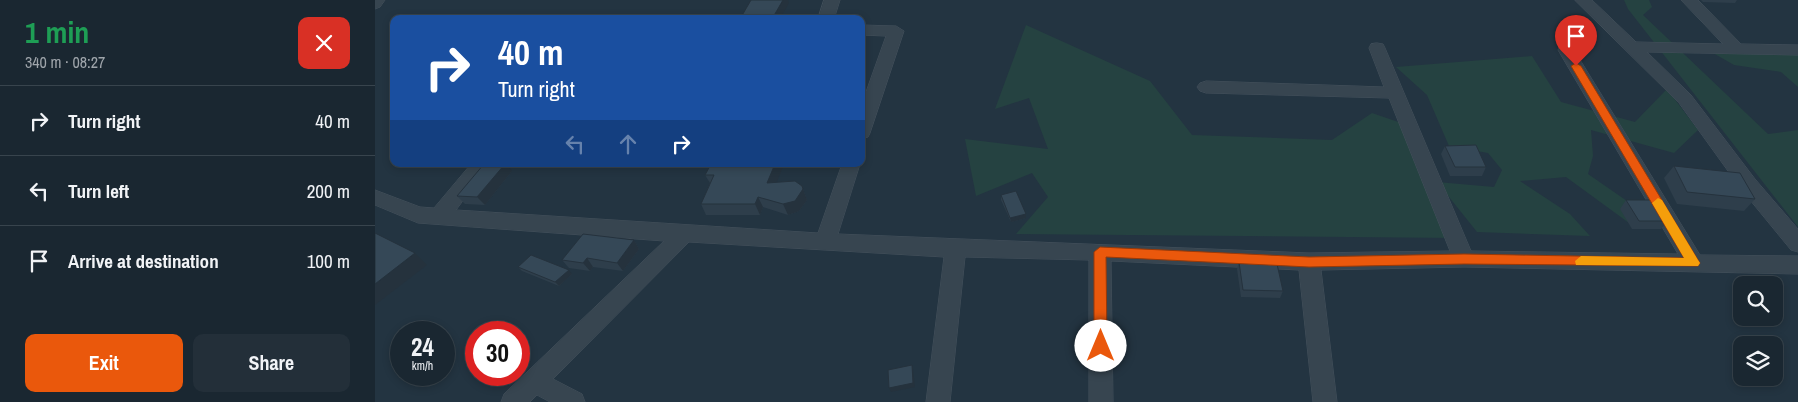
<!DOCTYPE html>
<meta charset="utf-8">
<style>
:root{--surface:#1a2731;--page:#232f39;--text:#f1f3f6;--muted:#9fa5ab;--line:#38444d;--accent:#ea580c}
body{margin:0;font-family:"Archivo Narrow",sans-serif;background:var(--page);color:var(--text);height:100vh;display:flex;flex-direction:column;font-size:19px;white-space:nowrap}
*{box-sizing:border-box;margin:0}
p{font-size:16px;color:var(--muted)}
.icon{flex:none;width:28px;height:28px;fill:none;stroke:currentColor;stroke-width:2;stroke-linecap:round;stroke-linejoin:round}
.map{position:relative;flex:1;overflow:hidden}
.side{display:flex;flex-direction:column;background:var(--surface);width:375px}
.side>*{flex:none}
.banner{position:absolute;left:15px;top:15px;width:475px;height:152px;border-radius:10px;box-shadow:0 2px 8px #0003,0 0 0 1px var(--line);background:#1a4fa0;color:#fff;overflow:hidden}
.buttons{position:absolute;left:1358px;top:276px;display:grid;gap:10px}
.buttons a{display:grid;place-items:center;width:50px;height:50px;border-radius:10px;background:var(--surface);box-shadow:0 2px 8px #0003,0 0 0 1px var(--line);font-size:25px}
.speed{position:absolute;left:15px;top:321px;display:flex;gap:10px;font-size:25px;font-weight:700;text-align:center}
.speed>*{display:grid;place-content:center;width:65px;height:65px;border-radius:50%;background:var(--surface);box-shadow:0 2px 8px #0003,0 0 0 1px var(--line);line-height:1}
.speed small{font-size:12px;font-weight:400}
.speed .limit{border:8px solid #d22;background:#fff;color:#111}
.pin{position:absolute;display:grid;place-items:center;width:42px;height:42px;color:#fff;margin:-51px -21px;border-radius:50% 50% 50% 0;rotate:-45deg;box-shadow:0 0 5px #0007}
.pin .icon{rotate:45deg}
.me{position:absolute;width:55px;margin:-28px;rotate:0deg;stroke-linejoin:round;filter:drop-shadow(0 0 4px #0008)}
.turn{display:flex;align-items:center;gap:18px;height:105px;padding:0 25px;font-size:22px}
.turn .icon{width:65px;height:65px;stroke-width:2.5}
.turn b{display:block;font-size:35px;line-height:42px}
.lanes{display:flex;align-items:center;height:48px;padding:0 25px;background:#0003;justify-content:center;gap:25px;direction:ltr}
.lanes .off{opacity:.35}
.round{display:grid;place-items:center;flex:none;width:52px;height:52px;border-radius:10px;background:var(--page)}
.overview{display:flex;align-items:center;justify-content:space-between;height:85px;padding:0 25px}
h1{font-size:30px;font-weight:700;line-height:38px;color:#1e9e55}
.cta{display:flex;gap:10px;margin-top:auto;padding:10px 25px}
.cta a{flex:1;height:58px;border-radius:10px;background:var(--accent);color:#fff;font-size:20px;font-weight:700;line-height:58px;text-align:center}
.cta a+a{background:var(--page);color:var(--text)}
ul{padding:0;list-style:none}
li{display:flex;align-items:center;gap:15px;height:70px;padding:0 25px;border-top:1px solid var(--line)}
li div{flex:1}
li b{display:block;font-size:19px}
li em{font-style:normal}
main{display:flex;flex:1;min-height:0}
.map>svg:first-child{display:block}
</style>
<main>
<section class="side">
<div class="overview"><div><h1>1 min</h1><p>340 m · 08:27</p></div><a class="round" style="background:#d93025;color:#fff"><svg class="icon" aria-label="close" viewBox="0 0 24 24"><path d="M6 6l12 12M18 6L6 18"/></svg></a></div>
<ul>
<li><svg class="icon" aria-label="right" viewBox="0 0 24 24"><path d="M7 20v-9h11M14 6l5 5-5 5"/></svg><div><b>Turn right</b></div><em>40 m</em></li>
<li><svg class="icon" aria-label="left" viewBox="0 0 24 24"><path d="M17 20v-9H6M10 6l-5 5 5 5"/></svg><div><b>Turn left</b></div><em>200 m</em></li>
<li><svg class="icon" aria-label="arrive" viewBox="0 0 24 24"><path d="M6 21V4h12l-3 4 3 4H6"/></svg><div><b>Arrive at destination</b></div><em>100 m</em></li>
</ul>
<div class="cta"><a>Exit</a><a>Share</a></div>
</section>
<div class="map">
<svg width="1423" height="402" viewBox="0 0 1423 402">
<rect width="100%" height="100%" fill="#233441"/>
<g fill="#254241">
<polygon points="1249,0 1274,0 1277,7 1268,15 1393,134 1423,130 1423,227 1253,9"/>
<polygon points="651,25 775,81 817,135 957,140 997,113 1032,125 1081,238 641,234 673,197 657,173 601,196 590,139 673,149 654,98 620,109"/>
<polygon points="1324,45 1423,49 1423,87 1406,72 1359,65"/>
<polygon points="1157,56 1186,102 1260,122 1292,89 1323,130 1299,153 1216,130 1218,156 1213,174 1265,210 1254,223 1191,177 1145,181 1195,214 1215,236 1102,232 1062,182 1119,187 1127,170 1113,153 1074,146 1052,95 1021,67"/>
</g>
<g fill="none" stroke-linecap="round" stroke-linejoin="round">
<defs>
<g id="minor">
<polygon points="0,0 10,0 5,7 0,9"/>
<polygon points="449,0 465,0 459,19 443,19"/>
<polygon points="1200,0 1217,0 1261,42 1348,44 1306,0 1323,0 1366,44 1423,45 1423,55 1272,52 1316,95 1380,179 1423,229 1423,252 1416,250 1366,189 1304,103"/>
<polygon points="486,25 521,26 529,31 495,133 493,137 486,139 486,106 511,36 486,35"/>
<polygon points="1002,43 1008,44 1010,48 1096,251 1303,254 1183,50 1185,46 1197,46 1199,50 1325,255 1423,256 1423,274 1089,267 946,270 962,402 938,402 924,270 736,261 738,402 714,402 714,260 590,257 575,402 551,402 569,257 314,242 178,379 207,394 210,402 175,402 162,395 155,402 126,402 129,394 289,241 43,223 0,205 0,190 45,207 59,208 96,164 115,164 81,210 443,233 467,164 485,164 463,234 934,253 1075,251 1014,98 831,93 825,91 822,87 825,83 831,81 1009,87 994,48 996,44"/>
</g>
</defs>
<use href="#minor" stroke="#44515c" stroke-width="1"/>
<use href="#minor" fill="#374550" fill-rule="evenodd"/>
</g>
<g fill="#2e3e4b">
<polygon points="1326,0 1362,0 1360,3 1328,2"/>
<polygon points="1070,146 1111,167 1107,176 1075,176 1066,154"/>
<polygon points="63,164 94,164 92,166 64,165"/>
<polygon points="336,164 409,164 401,182 427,186 432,200 424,211 413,215 388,207 385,215 331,215 326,204 335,183 330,175"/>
<polygon points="1299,166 1380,199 1369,211 1302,204 1289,178"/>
<polygon points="137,171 110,205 90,204 82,196"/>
<polygon points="626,195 651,218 636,222 626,200"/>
<polygon points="1251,200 1293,221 1286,229 1257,229 1245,209"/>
<polygon points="259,240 264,249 248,271 218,267 215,271 194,268 187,260"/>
<polygon points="864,262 908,291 905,298 866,297 862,269"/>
<polygon points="143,267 197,274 184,286 147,271"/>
</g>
<g fill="#25323d">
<polygon points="408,0 413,0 414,3 405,19 397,19"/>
<polygon points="130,164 132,164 137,171 110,205 102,197"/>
<polygon points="400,164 409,164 397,194 392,183"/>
<polygon points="427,186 432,200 424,211 413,215 408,204"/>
<polygon points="383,197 388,207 385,215 380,204"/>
<polygon points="651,214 651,218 636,222 635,218"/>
<polygon points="259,240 264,249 248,271 242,263"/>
<polygon points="40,253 52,265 0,305 0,284"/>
<polygon points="212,258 218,267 215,271 208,263"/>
<polygon points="194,270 197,274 184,286 180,282"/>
<polygon points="537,365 538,369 540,387 516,392 514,388"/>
</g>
<g fill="#354857" stroke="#25323d">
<polygon points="376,0 408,0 397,19 365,19"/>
<polygon points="1101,145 1111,167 1080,167 1070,146"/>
<polygon points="109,164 130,164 102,197 82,196"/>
<polygon points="336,164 400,164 392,183 420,181 427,186 428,189 420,201 408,204 383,197 380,204 326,204 339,175 330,175"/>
<polygon points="1299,166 1365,173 1380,199 1312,192"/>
<polygon points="641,191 651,214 635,218 626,195"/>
<polygon points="1251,200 1281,200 1293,221 1264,221"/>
<polygon points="0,233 40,253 0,284"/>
<polygon points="208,234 259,240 242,263 212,258 208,263 187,260"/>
<polygon points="156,255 194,270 180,282 143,267"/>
<polygon points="864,262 902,264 908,291 868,290"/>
<polygon points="537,365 538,383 514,388 513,370"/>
</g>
<polygon fill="#ea580c" stroke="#983908" points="1201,63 1206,66 1323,260 1325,263 1323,266 1089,264 934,267 731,257 732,346 730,350 721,350 719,346 719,252 725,247 934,257 1089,254 1309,258 1196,66"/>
<polygon fill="#f59e0b" points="1283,198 1287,200 1323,260 1325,263 1323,266 1201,265 1200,261 1206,256 1309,258 1277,203"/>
</svg>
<div class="buttons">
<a><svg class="icon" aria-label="search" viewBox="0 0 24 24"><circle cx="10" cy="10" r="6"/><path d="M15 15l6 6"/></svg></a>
<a><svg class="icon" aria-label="layers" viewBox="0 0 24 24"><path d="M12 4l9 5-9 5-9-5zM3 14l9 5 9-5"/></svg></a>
</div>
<div class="speed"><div>24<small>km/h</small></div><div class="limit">30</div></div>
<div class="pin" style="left:1201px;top:66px;background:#d93025"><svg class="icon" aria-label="arrive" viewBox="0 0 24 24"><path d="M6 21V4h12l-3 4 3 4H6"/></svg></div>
<svg class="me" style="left:726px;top:346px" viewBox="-20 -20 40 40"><circle r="19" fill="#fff"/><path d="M0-13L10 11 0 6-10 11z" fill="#ea580c"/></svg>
<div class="banner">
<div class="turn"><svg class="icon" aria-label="right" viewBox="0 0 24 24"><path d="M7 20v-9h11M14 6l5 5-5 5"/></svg><div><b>40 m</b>Turn right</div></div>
<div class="lanes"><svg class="icon off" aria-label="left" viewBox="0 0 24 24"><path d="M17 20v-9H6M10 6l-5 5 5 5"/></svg><svg class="icon off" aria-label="ahead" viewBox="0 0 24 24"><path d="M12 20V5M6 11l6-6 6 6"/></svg><svg class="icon" aria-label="right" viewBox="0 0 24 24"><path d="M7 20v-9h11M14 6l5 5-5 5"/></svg></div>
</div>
</div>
</main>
